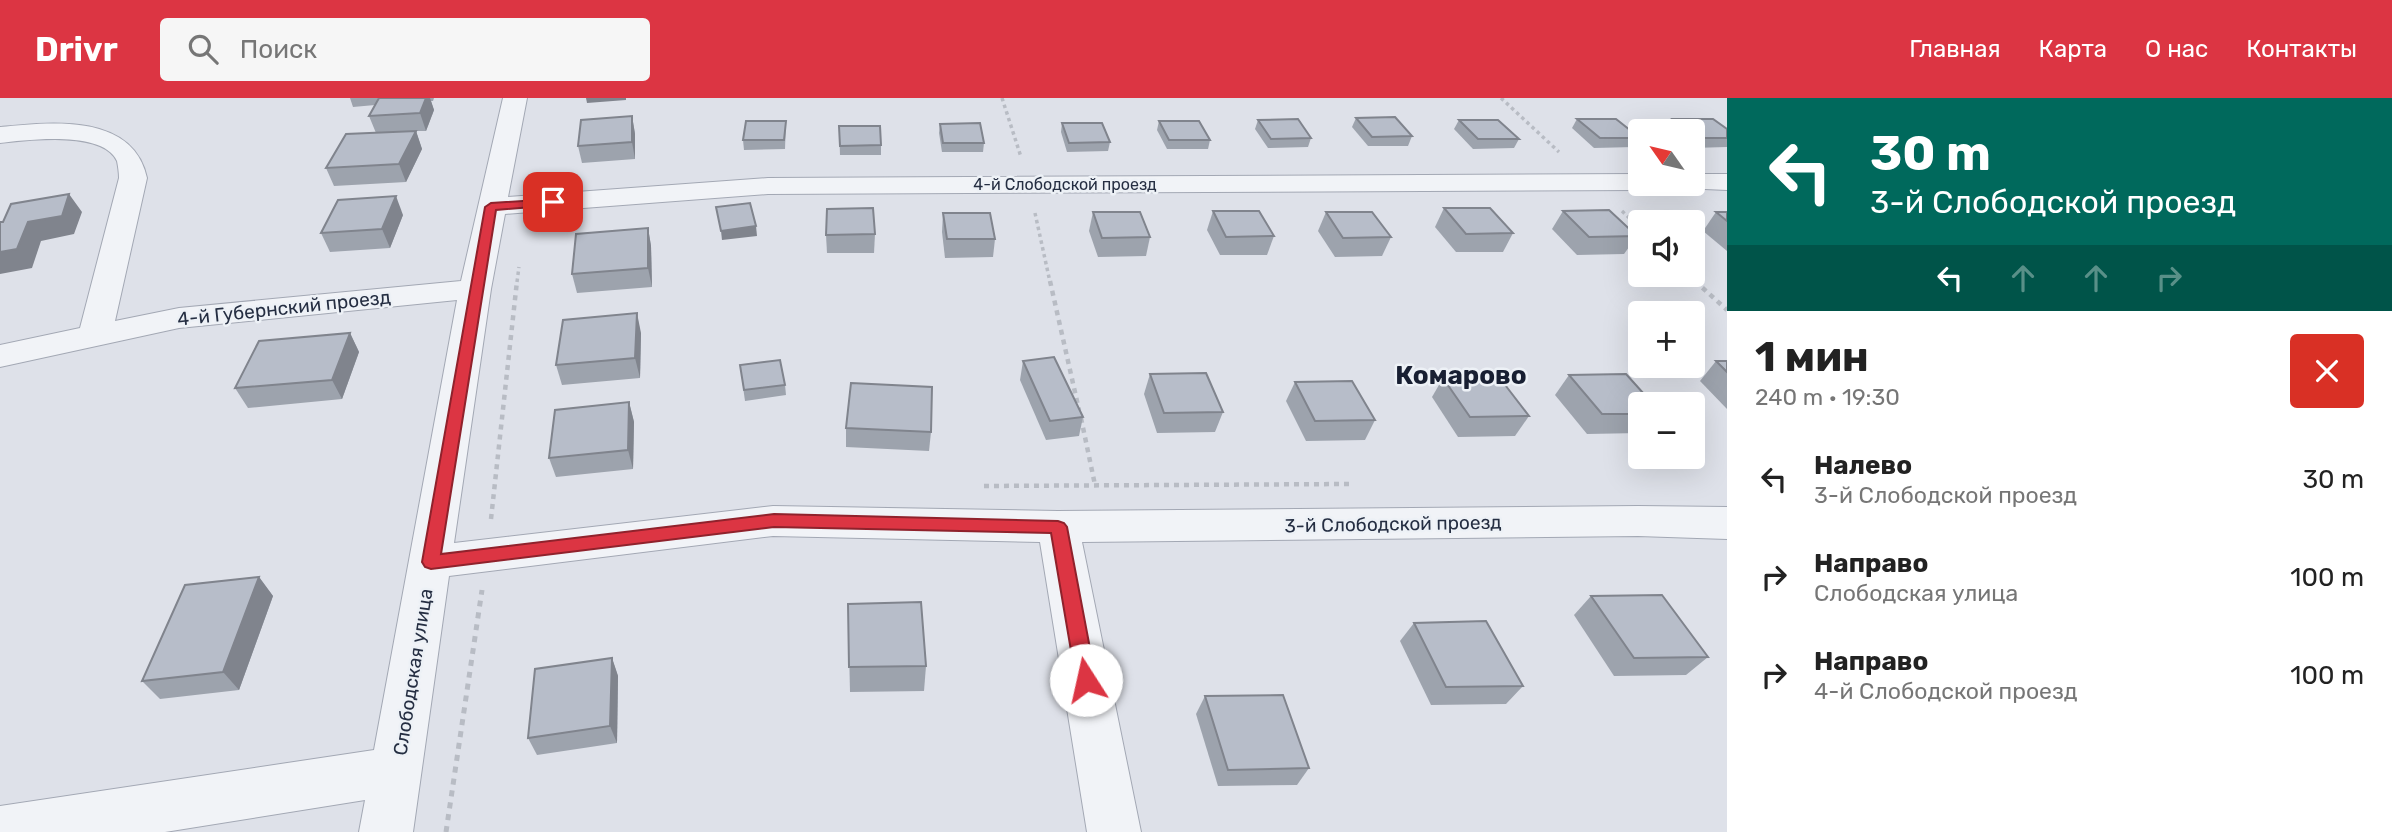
<!DOCTYPE html>
<html lang="ru">
<meta charset="utf-8">
<style>
:root{--surface:#fff;--page:#f6f6f6;--text:#222;--muted:#767676;--accent:#dc3543}
body{margin:0;font-family:Rubik,sans-serif;background:var(--page);color:var(--text);height:100vh;display:flex;flex-direction:column;font-size:26px;white-space:nowrap}
*{box-sizing:border-box;margin:0}
p{font-size:23px;color:var(--muted)}
.icon{flex:none;width:38px;height:38px;fill:none;stroke:currentColor;stroke-width:2;stroke-linecap:round;stroke-linejoin:round}
.map{position:relative;flex:1;overflow:hidden}
.side{display:flex;flex-direction:column;background:var(--surface);width:665px}
.side>*{flex:none}
.hud{background:#00695c;color:#fff;overflow:hidden}
.needle{width:46px;rotate:304deg}
.controls{position:absolute;left:1628px;top:21px;display:grid;gap:14px}
.controls a{display:grid;place-items:center;width:77px;height:77px;border-radius:7px;background:var(--surface);box-shadow:0 7px 28px #0002;font-size:35px}
.pin{position:absolute;display:grid;place-items:center;width:60px;height:60px;color:#fff;margin:-30px;border-radius:14px;box-shadow:0 4px 10px #0006}
.me{position:absolute;width:77px;margin:-38px;rotate:350deg;stroke-linejoin:round;filter:drop-shadow(0 0 5px #0008)}
.turn{display:flex;align-items:center;gap:24px;height:147px;padding:0 28px;font-size:32px}
.turn .icon{width:91px;height:91px;stroke-width:2.5}
.turn b{display:block;font-size:49px;line-height:60px}
.lanes{display:flex;align-items:center;height:66px;padding:0 28px;background:#0003;justify-content:center;gap:35px;direction:ltr}
.lanes .off{opacity:.35}
.round{display:grid;place-items:center;flex:none;width:74px;height:74px;border-radius:7px;background:var(--page)}
.headline{display:flex;align-items:center;justify-content:space-between;height:119px;padding:0 28px}
h1{font-size:42px;font-weight:700;line-height:52px}
ul{padding:0;list-style:none}
li{display:flex;align-items:center;gap:21px;height:98px;padding:0 28px}
li div{flex:1}
li b{display:block;font-size:26px}
li em{font-style:normal}
header{display:flex;align-items:center;gap:42px;box-sizing:border-box;height:98px;padding:0 35px;background:var(--accent);color:#fff}
header strong{font-size:33px}
nav{display:flex;gap:38px;margin-inline-start:auto;font-size:24px}
.search{width:490px;height:63px;background:var(--page);display:flex;align-items:center;gap:18px;box-sizing:border-box;padding:0 24px;border-radius:7px;color:var(--muted);font-size:26px}
main{display:flex;flex:1;min-height:0}
.map>svg:first-child{display:block}
</style>
<header>
<strong>Drivr</strong>
<div class="search"><svg class="icon" aria-label="search" viewBox="0 0 24 24"><circle cx="10" cy="10" r="6"/><path d="M15 15l6 6"/></svg>Поиск</div>
<nav><a>Главная</a><a>Карта</a><a>О нас</a><a>Контакты</a></nav>
</header>
<main>
<div class="map">
<svg width="1727" height="734" viewBox="0 0 1727 734">
<rect width="100%" height="100%" fill="#dee1e9"/>
<g fill="none" stroke-linecap="round" stroke-linejoin="round">
<defs>
<g id="minor">
<path d="M503 0H527L508 99 768 80 1640 76V86H1652L1650 90 1640 92 768 96 505 116 491 191 454 445 773 408 1058 413 1638 408 1727 409V441L1638 438 1082 444 1141 734H1087L1040 444 773 438 449 478 413 734H359L365 702 165 734H0V708L374 652 457 202 179 230 0 269V247L80 230 119 80C119 75 118 68 117 63 103 32 27 42 0 45V29C52 24 133 15 147 80L115 223 179 210 461 183Z"/>
<polygon points="1692,76 1727,76 1727,92 1682,90 1680,86 1692,86"/>
</g>
</defs>
<use href="#minor" stroke="#a3a8b4" stroke-width="2"/>
<g stroke="#b8bcc4" stroke-width="3.5" stroke-dasharray="3.5 3.5" stroke-linecap="butt">
<polyline points="1002,0 1021,59"/>
<polyline points="1501,0 1559,54"/>
<polyline points="1622,113 1640,130"/>
<polyline points="1035,115 1050,184"/>
<polyline points="1689,177 1697,184"/>
<polyline points="517,184 519,169"/>
</g>
<g stroke="#b8bcc4" stroke-width="4.5" stroke-dasharray="5 5" stroke-linecap="butt">
<polyline points="1050,183 1079,312"/>
<polyline points="1695,183 1727,212"/>
<polyline points="1081,320 1095,387"/>
<polyline points="984,388 1350,386"/>
<polyline points="491,421 517,183"/>
</g>
<polyline stroke="#b8bcc4" stroke-width="5" stroke-dasharray="6 6" stroke-linecap="butt" points="446,734 482,492"/>
<use href="#minor" fill="#f1f3f7" fill-rule="evenodd"/>
</g>
<g fill="#9da3ad">
<polygon points="350,0 434,0 433,3 431,3 434,12 426,33 416,33 422,51 406,84 334,88 326,70 376,35 369,18 375,7 353,9"/>
<polygon points="632,18 635,36 635,61 582,65 578,48"/>
<polygon points="1356,20 1412,38 1408,48 1368,48 1352,29"/>
<polygon points="1577,21 1640,39 1640,41 1634,49 1594,50 1572,30"/>
<polygon points="1673,21 1727,31 1727,49 1692,50 1692,33 1671,33 1667,30"/>
<polygon points="1258,22 1311,40 1308,49 1268,50 1255,31"/>
<polygon points="1459,22 1519,41 1514,50 1473,51 1454,31"/>
<polygon points="786,23 785,51 744,52 743,42"/>
<polygon points="1159,23 1210,42 1208,51 1167,51 1157,32"/>
<polygon points="1062,25 1110,44 1108,53 1067,54 1061,34"/>
<polygon points="940,26 984,45 983,54 942,54 939,35"/>
<polygon points="839,28 881,47 881,57 840,57"/>
<polygon points="1444,110 1513,135 1503,154 1456,154 1435,129"/>
<polygon points="1213,113 1274,138 1267,157 1220,157 1207,132"/>
<polygon points="1563,113 1637,138 1624,156 1577,157 1552,131"/>
<polygon points="1093,114 1150,139 1146,158 1098,159 1089,133"/>
<polygon points="1326,114 1391,139 1382,158 1335,159 1318,133"/>
<polygon points="1716,114 1727,114 1727,153 1703,133"/>
<polygon points="943,115 995,141 993,159 945,160 942,134"/>
<polygon points="403,117 390,150 330,154 321,135"/>
<polygon points="648,130 651,148 652,189 577,195 572,176"/>
<polygon points="875,136 874,155 827,155 826,137"/>
<polygon points="350,235 359,254 342,301 248,310 235,290"/>
<polygon points="641,235 640,280 562,287 556,267"/>
<polygon points="1023,263 1083,319 1079,338 1046,342 1020,282"/>
<polygon points="1716,263 1727,263 1727,311 1700,283"/>
<polygon points="740,267 785,287 786,297 745,303"/>
<polygon points="1150,276 1223,314 1215,334 1157,335 1144,296"/>
<polygon points="1569,277 1640,306 1640,335 1587,336 1555,297"/>
<polygon points="1443,280 1529,318 1515,338 1458,339 1432,299"/>
<polygon points="1295,284 1375,322 1365,342 1306,343 1286,303"/>
<polygon points="629,304 634,324 633,371 556,379 549,360"/>
<polygon points="846,330 931,334 929,353 846,349"/>
<polygon points="259,479 273,498 239,592 160,601 142,583"/>
<polygon points="1591,498 1708,559 1686,577 1614,578 1574,517"/>
<polygon points="848,506 926,568 924,593 850,594"/>
<polygon points="1414,525 1523,588 1506,606 1431,607 1400,543"/>
<polygon points="612,560 618,578 617,645 537,657 528,640"/>
<polygon points="1205,598 1309,670 1297,687 1218,688 1196,616"/>
</g>
<g fill="#80848d">
<polygon points="426,0 430,0 434,12 426,33 420,15"/>
<polygon points="586,0 626,0 626,2 587,5"/>
<polygon points="632,18 635,36 635,61 632,44"/>
<polygon points="416,33 422,51 406,84 399,66"/>
<polygon points="69,96 82,114 74,136 41,143 32,170 0,176 0,154 28,124"/>
<polygon points="396,98 403,117 390,150 382,131"/>
<polygon points="756,128 757,138 722,142 721,133"/>
<polygon points="648,130 651,148 652,189 648,170"/>
<polygon points="637,215 641,235 640,280 635,260"/>
<polygon points="350,235 359,254 342,301 332,282"/>
<polygon points="629,304 634,324 633,371 628,352"/>
<polygon points="259,479 273,498 239,592 223,574"/>
<polygon points="612,560 618,578 617,645 610,628"/>
</g>
<g fill="#b7bdc9" stroke="#80848d" stroke-width="2">
<polygon points="379,0 426,0 420,15 369,18"/>
<polygon points="632,18 632,44 578,48 581,22"/>
<polygon points="1395,19 1412,38 1372,39 1356,20"/>
<polygon points="1298,21 1311,40 1271,41 1258,22"/>
<polygon points="1577,21 1616,21 1640,40 1600,40"/>
<polygon points="1673,21 1713,21 1727,31 1727,40 1699,40 1692,35 1692,33 1689,33"/>
<polygon points="1459,22 1498,22 1519,41 1478,41"/>
<polygon points="746,23 786,23 784,42 743,42"/>
<polygon points="1159,23 1199,23 1210,42 1169,42"/>
<polygon points="980,25 984,45 943,45 940,26"/>
<polygon points="1062,25 1102,25 1110,44 1069,45"/>
<polygon points="839,28 880,28 881,47 840,48"/>
<polygon points="416,33 399,66 326,70 346,36"/>
<polygon points="69,96 62,118 28,124 17,151 0,154 0,124 3,124 11,106"/>
<polygon points="396,98 382,131 321,135 338,102"/>
<polygon points="750,105 756,128 721,133 716,109"/>
<polygon points="873,110 875,136 826,137 827,111"/>
<polygon points="1444,110 1490,110 1513,135 1466,136"/>
<polygon points="1609,112 1637,138 1589,139 1563,113"/>
<polygon points="1213,113 1259,113 1274,138 1226,139"/>
<polygon points="1093,114 1140,114 1150,139 1102,140"/>
<polygon points="1326,114 1372,114 1391,139 1343,140"/>
<polygon points="1716,114 1727,114 1727,123"/>
<polygon points="943,115 990,115 995,141 947,141"/>
<polygon points="648,130 648,170 572,176 576,136"/>
<polygon points="637,215 635,260 556,267 563,222"/>
<polygon points="350,235 332,282 235,290 259,243"/>
<polygon points="1054,259 1083,319 1050,323 1023,263"/>
<polygon points="780,262 785,287 744,292 740,267"/>
<polygon points="1716,263 1727,263 1727,274"/>
<polygon points="1206,275 1223,314 1164,315 1150,276"/>
<polygon points="1626,276 1653,306 1640,306 1640,316 1602,316 1569,277"/>
<polygon points="1499,279 1529,318 1470,319 1443,280"/>
<polygon points="1352,283 1375,322 1315,323 1295,284"/>
<polygon points="851,285 932,289 931,334 846,330"/>
<polygon points="629,304 628,352 549,360 555,312"/>
<polygon points="259,479 223,574 142,583 185,487"/>
<polygon points="1662,497 1708,559 1634,560 1591,498"/>
<polygon points="921,504 926,568 849,569 848,506"/>
<polygon points="1486,523 1523,588 1446,589 1414,525"/>
<polygon points="612,560 610,628 528,640 535,571"/>
<polygon points="1283,597 1309,670 1228,672 1205,598"/>
</g>
<polygon fill="#dc3543" stroke="#8f222c" stroke-width="2" points="553,101 557,102 557,107 496,112 441,456 774,416 1058,423 1064,425 1067,429 1096,582 1093,588 1086,590 1079,588 1076,582 1051,435 774,429 431,471 425,469 422,464 485,109 491,105"/>
<g text-anchor="middle" dominant-baseline="central" stroke-width="5" stroke-linejoin="round" paint-order="stroke">
<g font-size="16" fill="#252e42" stroke="#edf1f6">
<text x="1065" y="86">4-й Слободской проезд</text>
</g>
<g font-size="19" fill="#252e42" stroke="#edf1f6">
<text transform="translate(284 210) rotate(-6)">4-й Губернский проезд</text>
<text transform="translate(1393 426) rotate(-1)">3-й Слободской проезд</text>
<text transform="translate(413 574) rotate(-81)">Слободская улица</text>
</g>
<g font-size="26" font-weight="bold" fill="#181f32" stroke="#edf1f6">
<text x="1461" y="277">Комарово</text>
</g>
</g>
</svg>
<div class="controls">
<a><svg class="needle" viewBox="-14 -14 28 28"><path d="M0-13l5 13h-10z" fill="#e53935"/><path d="M0 13l5-13h-10z" fill="#767676"/></svg></a>
<a><svg class="icon" aria-label="sound" viewBox="0 0 24 24"><path d="M4 9h4l5-4v14l-5-4H4zM17 9q2 3 0 6"/></svg></a>
<a>+</a>
<a>−</a>
</div>
<div class="pin" style="left:553px;top:104px;background:#d93025"><svg class="icon" aria-label="arrive" viewBox="0 0 24 24"><path d="M6 21V4h12l-3 4 3 4H6"/></svg></div>
<svg class="me" style="left:1086px;top:582px" viewBox="-20 -20 40 40"><circle r="19" fill="#fff"/><path d="M0-13L10 11 0 6-10 11z" fill="#dc3543"/></svg>
</div>
<section class="side">
<div class="hud">
<div class="turn"><svg class="icon" aria-label="left" viewBox="0 0 24 24"><path d="M17 20v-9H6M10 6l-5 5 5 5"/></svg><div><b>30 m</b>3-й Слободской проезд</div></div>
<div class="lanes"><svg class="icon" aria-label="left" viewBox="0 0 24 24"><path d="M17 20v-9H6M10 6l-5 5 5 5"/></svg><svg class="icon off" aria-label="ahead" viewBox="0 0 24 24"><path d="M12 20V5M6 11l6-6 6 6"/></svg><svg class="icon off" aria-label="ahead" viewBox="0 0 24 24"><path d="M12 20V5M6 11l6-6 6 6"/></svg><svg class="icon off" aria-label="right" viewBox="0 0 24 24"><path d="M7 20v-9h11M14 6l5 5-5 5"/></svg></div>
</div>
<div class="headline"><div><h1>1 мин</h1><p>240 m · 19:30</p></div><a class="round" style="background:#d93025;color:#fff"><svg class="icon" aria-label="close" viewBox="0 0 24 24"><path d="M6 6l12 12M18 6L6 18"/></svg></a></div>
<ul>
<li><svg class="icon" aria-label="left" viewBox="0 0 24 24"><path d="M17 20v-9H6M10 6l-5 5 5 5"/></svg><div><b>Налево</b><p>3-й Слободской проезд</p></div><em>30 m</em></li>
<li><svg class="icon" aria-label="right" viewBox="0 0 24 24"><path d="M7 20v-9h11M14 6l5 5-5 5"/></svg><div><b>Направо</b><p>Слободская улица</p></div><em>100 m</em></li>
<li><svg class="icon" aria-label="right" viewBox="0 0 24 24"><path d="M7 20v-9h11M14 6l5 5-5 5"/></svg><div><b>Направо</b><p>4-й Слободской проезд</p></div><em>100 m</em></li>
</ul>
</section>
</main>
